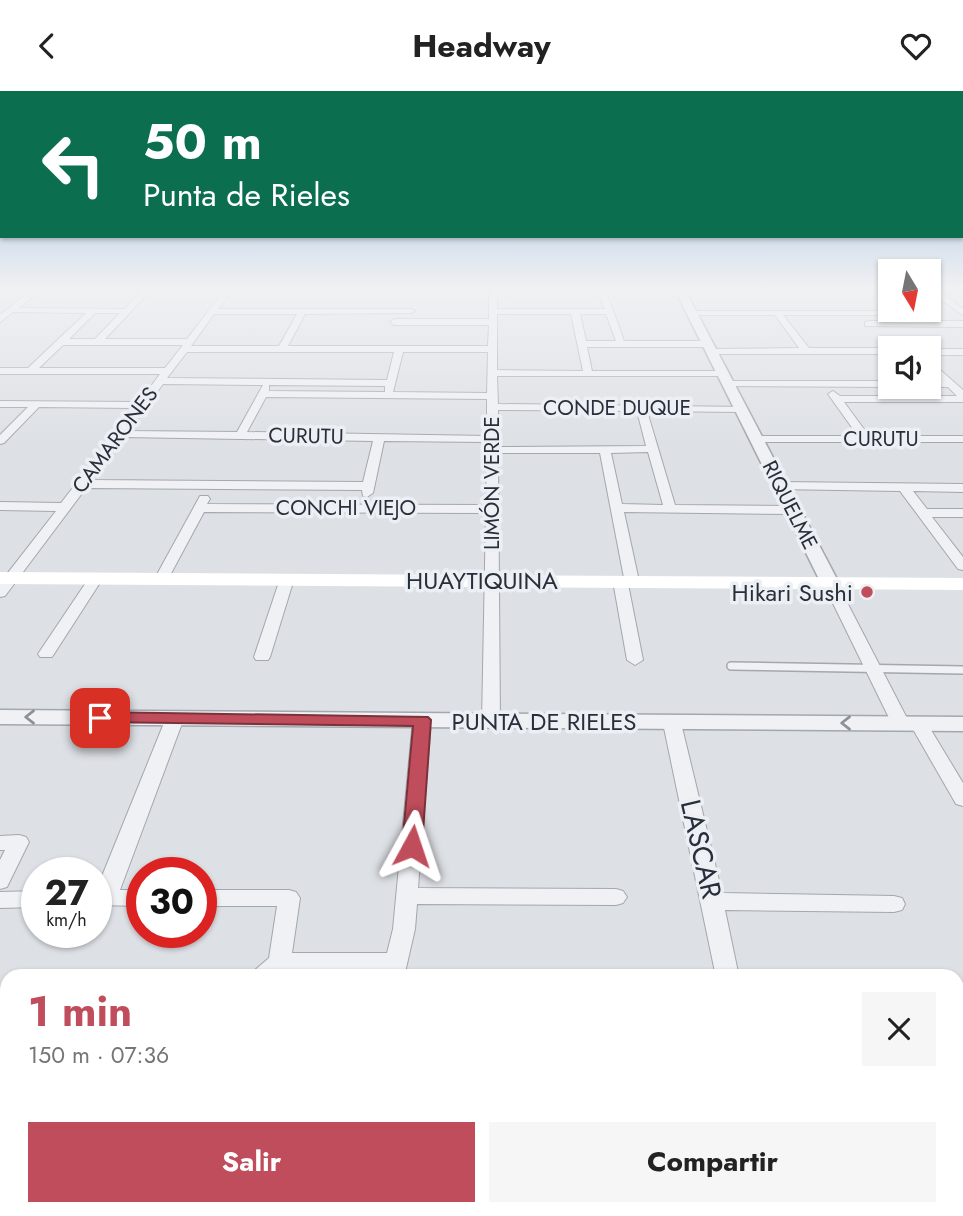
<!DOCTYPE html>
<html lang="es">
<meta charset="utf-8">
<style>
:root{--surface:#fff;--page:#f6f6f6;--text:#222;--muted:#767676;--accent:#bf4d5b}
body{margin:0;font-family:Jost,sans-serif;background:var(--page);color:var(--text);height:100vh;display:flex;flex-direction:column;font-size:26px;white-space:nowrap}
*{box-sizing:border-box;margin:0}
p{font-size:23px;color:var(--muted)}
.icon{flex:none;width:38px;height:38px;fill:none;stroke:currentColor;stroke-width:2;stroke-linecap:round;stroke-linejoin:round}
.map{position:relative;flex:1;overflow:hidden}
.side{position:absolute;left:0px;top:878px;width:964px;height:247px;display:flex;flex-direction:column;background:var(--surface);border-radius:21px 21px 0 0;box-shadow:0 2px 5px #0004}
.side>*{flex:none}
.banner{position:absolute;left:0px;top:0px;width:964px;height:147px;box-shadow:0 2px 5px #0004;background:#0b6e4f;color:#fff;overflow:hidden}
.needle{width:46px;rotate:170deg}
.tools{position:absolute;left:878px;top:168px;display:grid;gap:14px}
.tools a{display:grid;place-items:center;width:63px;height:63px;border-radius:0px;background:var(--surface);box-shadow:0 2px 5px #0004;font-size:35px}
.speed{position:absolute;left:21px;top:766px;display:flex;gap:14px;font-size:35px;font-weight:700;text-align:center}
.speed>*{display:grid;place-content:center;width:91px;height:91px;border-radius:50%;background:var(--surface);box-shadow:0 2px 5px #0004;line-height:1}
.speed small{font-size:18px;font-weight:400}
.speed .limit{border:10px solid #d22;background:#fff;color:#111}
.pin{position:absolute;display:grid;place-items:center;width:60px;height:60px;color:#fff;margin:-30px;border-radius:14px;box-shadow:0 4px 10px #0006}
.me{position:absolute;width:77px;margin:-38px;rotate:5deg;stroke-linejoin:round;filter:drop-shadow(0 0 5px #0008)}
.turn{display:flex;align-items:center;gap:24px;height:147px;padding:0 28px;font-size:32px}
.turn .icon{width:91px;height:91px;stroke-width:2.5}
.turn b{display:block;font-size:49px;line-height:60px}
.round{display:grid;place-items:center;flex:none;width:74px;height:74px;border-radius:0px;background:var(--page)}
.summary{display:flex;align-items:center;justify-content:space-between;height:119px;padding:0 28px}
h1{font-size:42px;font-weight:700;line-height:52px;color:var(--accent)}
.button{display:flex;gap:14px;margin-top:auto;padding:14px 28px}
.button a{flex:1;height:80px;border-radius:0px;background:var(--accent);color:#fff;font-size:28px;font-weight:700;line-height:80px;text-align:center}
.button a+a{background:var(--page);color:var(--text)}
header{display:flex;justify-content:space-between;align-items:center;height:91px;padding:0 28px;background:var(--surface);font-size:32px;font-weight:700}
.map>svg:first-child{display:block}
</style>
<header><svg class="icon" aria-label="back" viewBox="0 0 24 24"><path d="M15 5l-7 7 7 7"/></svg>Headway<svg class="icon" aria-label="heart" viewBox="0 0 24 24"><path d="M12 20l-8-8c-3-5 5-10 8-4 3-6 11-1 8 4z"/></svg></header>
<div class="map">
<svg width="963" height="1125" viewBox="0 0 963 1125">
<rect width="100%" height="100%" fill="#dde0e5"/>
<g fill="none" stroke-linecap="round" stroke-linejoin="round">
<defs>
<polyline id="service" points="731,575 963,579"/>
<g id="minor">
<path d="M34 197H43L19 217 125 218 145 197H153L105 248H187L226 197H497V218H605L597 197H605L624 250H708L712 253 708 256H587L592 280H723L728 283 726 285H497L498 313 745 316 746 318 741 321 647 320 675 414 793 415 799 419 793 423 624 421 639 490 637 493H628L643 569 635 574 627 569 613 490 615 487H624L600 362H498L500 630 491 636 482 630 486 422 204 421 167 490H157L155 487 200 405H208L210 408 207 413 486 414 487 351 384 350 373 402 367 406 363 405 362 399 86 397 5 505 0 506V492L56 420 0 419V411L61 412 134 317 39 316 4 352 0 353V344L28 316H0V310L139 311 160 283H0V277H28L86 222 13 221 0 231V224ZM232 199 489 200V228H394L390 231 394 234H489L488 255H288L305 223 411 222 415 220 411 218H218ZM95 222H120L95 248H69ZM214 223H297L279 255H191ZM497 223H571L583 280 497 279ZM580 223H606L616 250H586ZM63 254H183L165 277H39ZM187 261H394L387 289 167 287ZM403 261H488L487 302 393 301ZM163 293 263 294 237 341 128 340ZM269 294 385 295V301L269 300ZM266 306 487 308V345L247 341ZM498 319 637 320 646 355 498 356ZM123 346 373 350 363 391 91 389ZM648 361 663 414 622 413 611 362Z"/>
<polygon points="677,197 891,197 891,201 680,200"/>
<polygon points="929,197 963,197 963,201 942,201 963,218 963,224 929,201"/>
<polygon points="688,220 885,220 889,222 888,224 783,224 809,257 891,257 891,263 711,263 706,260 708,258 799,257 775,224 691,224 687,222"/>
<polygon points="868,230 963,230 963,236 865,235 865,231"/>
<rect x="929" y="258" width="34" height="6"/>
<polygon points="929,269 963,299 963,311 844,311 869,345 963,345 963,351 757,351 751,348 757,345 858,345 828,303 833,300 840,305 957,305 948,296 928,296 929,290 942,290 929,278"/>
<polygon points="728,290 891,290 892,296 725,295 725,291"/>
<polygon points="780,391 963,393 963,401 913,400 927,418 963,418 963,426 932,426 963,466 963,479 958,478 900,400 776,398 774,395"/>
<polygon points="96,483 103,487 54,563 52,566 40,566 38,563 91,484"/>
<polygon points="287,484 294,488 270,566 268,569 256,569 254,566 280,488"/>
<polygon points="830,488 837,492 910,633 907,637 895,637 892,633 823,492"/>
<polygon points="175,622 184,627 120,799 142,799 142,815 96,814 96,800 166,627"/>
<polygon points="422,623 431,629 418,797 616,798 623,800 627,806 623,812 616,814 417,813 415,838 404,886 381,886 382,881 285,881 280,886 252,886 255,879 269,867 277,815 201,815 201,799 289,799 296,801 300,807 292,862 387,862 393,838 413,629"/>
<polygon points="672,626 681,632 722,802 894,805 902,807 905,813 902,819 894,821 725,819 739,886 716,886 663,632"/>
<polygon points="919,627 925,629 963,692 963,715 956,713 910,633"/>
<polygon points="19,744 26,746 29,751 7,796 0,798 0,769 5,759 0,759 0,745"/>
<polygon points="37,800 37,816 0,817 0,801"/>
<rect x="0" y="899" width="7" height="20"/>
<polygon points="7,964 7,999 0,1002 0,966"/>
<rect x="336" y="1118" width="28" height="7"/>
<polygon points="586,1118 614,1118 615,1125 587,1125"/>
<polygon points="731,1118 759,1118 760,1125 732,1125"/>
</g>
<g id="tertiary">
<polygon points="674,197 684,197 839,492 837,496 830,498 821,492"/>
<polygon points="0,619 963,626 963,640 0,633"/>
</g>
</defs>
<use href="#service" stroke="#a3a7ae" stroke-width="10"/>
<use href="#minor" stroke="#a3a7ae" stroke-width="2"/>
<use href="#tertiary" stroke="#a3a7ae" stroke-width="3"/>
<g stroke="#bcbec4" stroke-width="5" stroke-dasharray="8 8" stroke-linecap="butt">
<polyline points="957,959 963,946"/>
<polyline points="884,1125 887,1118"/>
</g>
<use href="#service" stroke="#f0f1f4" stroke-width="7"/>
<use href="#minor" fill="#f0f1f4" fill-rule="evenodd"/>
<use href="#tertiary" fill="#f0f1f4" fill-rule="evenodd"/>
<polygon fill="#fff" fill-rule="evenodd" points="0,481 963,487 963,499 0,493"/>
</g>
<defs><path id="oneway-chevron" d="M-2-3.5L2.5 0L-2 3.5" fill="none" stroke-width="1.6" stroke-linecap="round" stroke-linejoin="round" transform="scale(1.75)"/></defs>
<g stroke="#8c9097">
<use href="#oneway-chevron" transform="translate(30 626) rotate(-180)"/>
<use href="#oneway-chevron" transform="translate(846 632) rotate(-180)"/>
</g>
<linearGradient id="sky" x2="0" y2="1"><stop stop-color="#89b1d9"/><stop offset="0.56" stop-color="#f0f1f3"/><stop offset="1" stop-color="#f0f1f3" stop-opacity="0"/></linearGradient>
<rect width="963" height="354" fill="url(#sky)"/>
<polygon fill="#bf4d5b" stroke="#7c323b" stroke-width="2" points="100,621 428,626 431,629 422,755 419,760 412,762 404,760 402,755 413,635 94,631 91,627 94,623"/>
<circle fill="#bf4d5b" stroke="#eceff3" stroke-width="2.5" cx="867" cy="501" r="7"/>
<g text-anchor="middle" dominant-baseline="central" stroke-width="7" stroke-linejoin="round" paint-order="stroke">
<g font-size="21" fill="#282e3a" stroke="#eceff3">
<text x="617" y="317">CONDE DUQUE</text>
<text transform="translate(306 345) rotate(1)">CURUTU</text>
<text x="881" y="348">CURUTU</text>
<text transform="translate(115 349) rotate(-53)">CAMARONES</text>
<text transform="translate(492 392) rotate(-90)">LIMÓN VERDE</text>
<text transform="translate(790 414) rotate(63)">RIQUELME</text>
<text x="346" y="417">CONCHI VIEJO</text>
</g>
<g font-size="24" fill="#282e3a" stroke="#eceff3">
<text x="482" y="489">HUAYTIQUINA</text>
<text x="544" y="630">PUNTA DE RIELES</text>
</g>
<g font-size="24" fill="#282e3a" stroke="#eceff3" text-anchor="end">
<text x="853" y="501">Hikari Sushi</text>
</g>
<g font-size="28" fill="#282e3a" stroke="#eceff3">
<text transform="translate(701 758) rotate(77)">LASCAR</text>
</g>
</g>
</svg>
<div class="tools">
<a><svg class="needle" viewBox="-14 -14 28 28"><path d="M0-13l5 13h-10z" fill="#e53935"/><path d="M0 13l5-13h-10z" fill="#767676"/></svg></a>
<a><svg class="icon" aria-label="sound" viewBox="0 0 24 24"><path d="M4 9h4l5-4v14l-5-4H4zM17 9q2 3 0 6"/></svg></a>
</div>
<div class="speed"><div>27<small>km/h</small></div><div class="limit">30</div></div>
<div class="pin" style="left:100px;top:627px;background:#d93025"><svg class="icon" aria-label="arrive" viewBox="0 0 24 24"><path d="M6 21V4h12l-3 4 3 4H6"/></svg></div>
<svg class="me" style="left:412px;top:755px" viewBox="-20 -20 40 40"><path d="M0-17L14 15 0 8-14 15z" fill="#bf4d5b" stroke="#fff" stroke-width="4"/></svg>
<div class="banner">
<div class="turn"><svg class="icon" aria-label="left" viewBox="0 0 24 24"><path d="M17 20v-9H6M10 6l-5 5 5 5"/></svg><div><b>50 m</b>Punta de Rieles</div></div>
</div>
<section class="side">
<div class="summary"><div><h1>1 min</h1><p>150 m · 07:36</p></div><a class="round"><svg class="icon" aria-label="close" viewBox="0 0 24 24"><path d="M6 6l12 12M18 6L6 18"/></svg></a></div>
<div class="button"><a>Salir</a><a>Compartir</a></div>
</section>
</div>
